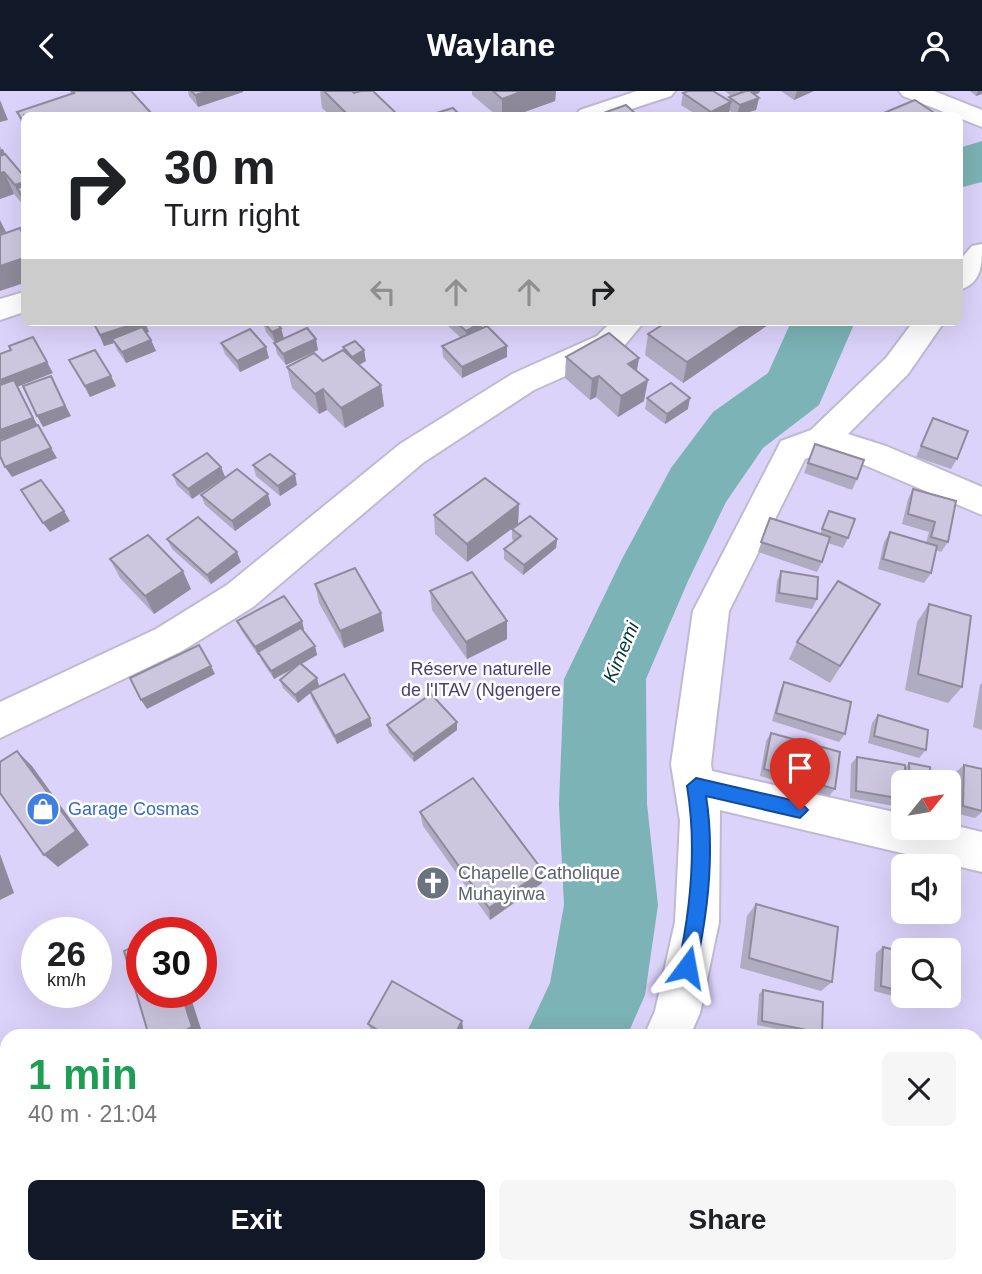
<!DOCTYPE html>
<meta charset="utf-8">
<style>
:root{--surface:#fff;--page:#f6f6f6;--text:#202124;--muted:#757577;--accent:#111827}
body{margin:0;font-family:Helvetica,sans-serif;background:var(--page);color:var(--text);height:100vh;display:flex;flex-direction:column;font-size:26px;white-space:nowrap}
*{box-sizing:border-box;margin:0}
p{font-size:23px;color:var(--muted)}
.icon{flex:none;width:38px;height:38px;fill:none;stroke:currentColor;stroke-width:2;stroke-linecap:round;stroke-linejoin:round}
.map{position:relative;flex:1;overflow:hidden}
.side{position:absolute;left:0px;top:938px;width:984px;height:245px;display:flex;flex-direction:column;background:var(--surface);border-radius:21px 21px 0 0;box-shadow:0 7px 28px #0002}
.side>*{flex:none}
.banner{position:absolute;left:21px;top:21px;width:942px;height:214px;border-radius:10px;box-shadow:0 7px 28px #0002;background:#fff;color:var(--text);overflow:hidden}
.needle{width:46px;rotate:60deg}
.buttons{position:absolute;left:891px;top:679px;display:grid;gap:14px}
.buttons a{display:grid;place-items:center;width:70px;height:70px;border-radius:10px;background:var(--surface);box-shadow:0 7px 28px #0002;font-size:35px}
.speed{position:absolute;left:21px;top:826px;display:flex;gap:14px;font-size:35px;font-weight:700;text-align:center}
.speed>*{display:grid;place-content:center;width:91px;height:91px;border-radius:50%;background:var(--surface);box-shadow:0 7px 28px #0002;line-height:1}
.speed small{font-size:18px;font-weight:400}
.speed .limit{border:10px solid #d22;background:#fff;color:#111}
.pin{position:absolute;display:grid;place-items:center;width:60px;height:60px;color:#fff;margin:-72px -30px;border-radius:50% 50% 50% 0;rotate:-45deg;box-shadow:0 0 7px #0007}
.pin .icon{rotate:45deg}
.me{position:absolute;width:77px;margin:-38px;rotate:13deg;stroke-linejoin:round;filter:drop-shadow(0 0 5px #0008)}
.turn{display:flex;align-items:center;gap:24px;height:147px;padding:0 28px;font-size:32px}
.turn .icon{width:91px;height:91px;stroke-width:2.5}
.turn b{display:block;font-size:49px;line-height:60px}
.lanes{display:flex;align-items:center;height:66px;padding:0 28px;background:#0003;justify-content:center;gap:35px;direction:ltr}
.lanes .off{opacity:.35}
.round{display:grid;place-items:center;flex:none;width:74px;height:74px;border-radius:10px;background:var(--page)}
.summary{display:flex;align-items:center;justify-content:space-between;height:119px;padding:0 28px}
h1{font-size:42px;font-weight:700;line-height:52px;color:#1e9e55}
.primary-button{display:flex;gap:14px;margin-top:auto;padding:14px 28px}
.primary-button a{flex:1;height:80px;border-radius:10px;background:var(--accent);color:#fff;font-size:28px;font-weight:700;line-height:80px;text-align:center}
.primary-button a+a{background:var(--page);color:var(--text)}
header{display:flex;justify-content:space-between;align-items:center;height:91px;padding:0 28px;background:var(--accent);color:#fff;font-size:32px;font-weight:700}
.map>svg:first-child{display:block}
</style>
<header><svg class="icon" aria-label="back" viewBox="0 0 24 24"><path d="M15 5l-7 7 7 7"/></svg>Waylane<svg class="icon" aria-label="person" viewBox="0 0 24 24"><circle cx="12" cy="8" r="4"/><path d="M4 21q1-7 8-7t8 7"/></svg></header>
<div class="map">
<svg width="982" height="1183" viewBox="0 0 982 1183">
<rect width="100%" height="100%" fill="#f0edfc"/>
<path fill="#dcd3fb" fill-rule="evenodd" d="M0 0H982V1183H0ZM24 24H959V231H24ZM903 691H948V737H903ZM903 775H948V821H903ZM37 842H96V901H37ZM142 842H201V901H142ZM903 859H948V905H903ZM7 945H976V1176H7Z"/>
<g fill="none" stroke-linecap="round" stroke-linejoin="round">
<g fill="#7cb3b6" fill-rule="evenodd">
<polygon points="982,50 982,91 959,97 959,57"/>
<polygon points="791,231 855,231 819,314 763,357 726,411 688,490 646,588 647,713 658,814 645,904 627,945 525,945 550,892 564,814 559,713 564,588 622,468 671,377 713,321 768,282"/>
<polygon points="401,1176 513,1176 510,1183 398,1183"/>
</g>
<defs>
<g id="minor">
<polygon points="637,0 675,0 671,5 613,24 576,24 580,19"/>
<polygon points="899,0 934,0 982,19 982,36 903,5"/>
<path d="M982 153C982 174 982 192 959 199V170L972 155Z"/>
<polygon points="24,201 24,221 0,229 0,208"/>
<polygon points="611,231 644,231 619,261 534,299 424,371 253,516 182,560 0,647 0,611 156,538 227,494 400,353 512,283 597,245"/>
<polygon points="913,231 944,231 908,283 848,343 886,355 982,396 982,424 862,373 824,361 805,368 729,520 711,673 712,680 903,723 903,737 948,737 948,733 982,741 982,781 720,719 719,831 700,922 690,945 644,945 655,920 675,831 680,730 671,673 693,520 781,350 811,339 886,267"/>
<polygon points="545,1176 597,1176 594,1183 542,1183"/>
</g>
</defs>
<use href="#minor" stroke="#bfbad1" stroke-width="4"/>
<use href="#minor" fill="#fff" fill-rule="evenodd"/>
</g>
<g fill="#afabc0">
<polygon points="70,0 131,0 24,24 24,40 17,21 71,3"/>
<polygon points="188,0 243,0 243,1 198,16 189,5"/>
<polygon points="320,0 373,0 398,24 330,24 322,17"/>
<polygon points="472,0 556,0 555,10 516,24 496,24 472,4"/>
<polygon points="725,0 760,0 759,2 755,4 759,7 756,19 740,24 736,24 729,19 729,23 725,24 697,24 681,14 683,2 728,10 729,6 731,5"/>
<polygon points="781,0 814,0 794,9"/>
<polygon points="970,0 982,0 982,3 976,5"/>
<polygon points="0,55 5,63 24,85 24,115 14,103 0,108"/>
<polygon points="93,231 149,241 146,241 156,260 126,272 117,259 114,252 104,255"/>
<polygon points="263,231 281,237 284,248 318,259 286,274 277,263 275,252 266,241"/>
<polygon points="444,231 482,231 482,237 507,255 507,266 462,287 443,266 442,255 461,247"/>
<polygon points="768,234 683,292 645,264 648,243"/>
<polygon points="221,252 269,267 240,281 225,263"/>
<polygon points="343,256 366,270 359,274 381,294 384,315 345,337 327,319 319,323 292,297 287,276 323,270 343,259"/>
<polygon points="566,266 639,267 637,280 644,310 618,326 596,306 590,309 565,287"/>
<polygon points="69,269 111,285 116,295 90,306"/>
<polygon points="647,307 688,318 665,333 645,318"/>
<polygon points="933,327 957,368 951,378 916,366"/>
<polygon points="815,353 857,388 852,399 804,382"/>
<polygon points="253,374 297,394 280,405 256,385"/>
<polygon points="221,376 225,386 192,408 177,394 173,384"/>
<polygon points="913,398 948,451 941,461 936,459 931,482 924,492 878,478 884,451 890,441 926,452 929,441 902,433 908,408"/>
<polygon points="201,404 271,414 235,440 205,414"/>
<polygon points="519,413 518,433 467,471 435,443 434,424"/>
<polygon points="829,420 848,447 843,457 828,452 822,471 817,481 758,461 770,427 820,443"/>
<polygon points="512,438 557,448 556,457 523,484 504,468 504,458 514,450 512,448"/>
<polygon points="167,448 241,471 211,493 172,458"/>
<polygon points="110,468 191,498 154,523 120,487"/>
<polygon points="781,480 817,508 812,518 775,511 777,490"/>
<polygon points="315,493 381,522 384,540 344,557 319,512"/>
<polygon points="430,500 507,530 507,548 467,568 432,519"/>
<polygon points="880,513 830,592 789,568 797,551"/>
<polygon points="929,513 962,596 948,612 905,599 917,531"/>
<polygon points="237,530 302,530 304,539 303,540 315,555 317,564 302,573 317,587 319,595 370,627 372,635 337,653 312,608 310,602 298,612 283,597 280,589 293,578 274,588 262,570 259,564 258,564 241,539"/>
<polygon points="784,591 845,643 839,651 772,630 780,600"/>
<polygon points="982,592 982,639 973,636 980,594"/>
<polygon points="878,624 926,659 919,667 868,652 872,632"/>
<polygon points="457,631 457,639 414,671 389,642 387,634"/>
<polygon points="771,642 835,698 829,705 760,685 766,650"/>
<polygon points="857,666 905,677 909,672 931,691 903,691 903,711 899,716 850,707 851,673"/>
<polygon points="964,674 982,678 982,721 975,727 955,722 956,681"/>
<polygon points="420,721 542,792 490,829 423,735"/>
<polygon points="756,813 832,891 821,900 740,877 747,825"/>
<polygon points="883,856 903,861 903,905 939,905 939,910 931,915 874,900 876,862"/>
<polygon points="763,899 822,942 817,945 812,945 757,934 759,903"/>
<polygon points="462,930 463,938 459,945 379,945 372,941 368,933"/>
</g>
<g fill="#8f8b9c">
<polygon points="209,0 243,0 243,1 198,16 195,4"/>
<polygon points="523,0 556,0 555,10 516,24 502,24 502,8"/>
<polygon points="740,0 760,0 759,2 738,10"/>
<polygon points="797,0 814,0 794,9"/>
<polygon points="978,0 982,0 982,3 976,5"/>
<polygon points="759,7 756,19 737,24 740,14"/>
<polygon points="0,9 8,29 0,31"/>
<polygon points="731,11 729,23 725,24 711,24 711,21"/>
<polygon points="3,58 12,80 5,83 14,103 0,108 0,59"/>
<polygon points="24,91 24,108 17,97 24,114 15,94"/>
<polygon points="0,129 6,141 0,143"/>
<polygon points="24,167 24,192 0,200 0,175"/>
<polygon points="140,231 145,231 149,241 115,252 112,248 114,252 104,255 100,244"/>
<polygon points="482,231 482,242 466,251 466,240"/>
<polygon points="747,231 769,231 768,234 683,292 687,271"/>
<polygon points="281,237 284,248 275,252 272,241"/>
<polygon points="316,248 318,259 286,274 283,263"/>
<polygon points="151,249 156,260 126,272 122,261"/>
<polygon points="507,255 507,266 462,287 462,276"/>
<polygon points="266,256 269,267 240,281 237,270"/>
<polygon points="364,259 366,270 354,277 352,266"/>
<polygon points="639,267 635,288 628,273"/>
<polygon points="47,271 53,282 17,296 39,337 0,349 0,289"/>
<polygon points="111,285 116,295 90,306 85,295"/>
<polygon points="599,285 596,306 590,309 592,288"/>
<polygon points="648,289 644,310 618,326 621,305"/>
<polygon points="381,294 384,315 345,337 341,317"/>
<polygon points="56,296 71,325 43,336 37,325"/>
<polygon points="323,298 327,319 319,323 315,303"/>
<polygon points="690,307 688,318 665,333 667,323"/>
<polygon points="51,357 57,367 12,386 5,376"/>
<polygon points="221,376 225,386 192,408 188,398"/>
<polygon points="295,383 297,394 280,405 278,395"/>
<polygon points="268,403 271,414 235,440 232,430"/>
<polygon points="519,413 518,433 467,471 467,453"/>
<polygon points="64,420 70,430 50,441 43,432"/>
<polygon points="557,448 556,457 523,484 524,474"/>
<polygon points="237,461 241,471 211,493 207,484"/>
<polygon points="183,480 191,498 154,523 145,505"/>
<polygon points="381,522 384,540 344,557 340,540"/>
<polygon points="302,530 304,539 260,563 258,561 259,564 258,564 255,556"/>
<polygon points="507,530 507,548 467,568 466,551"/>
<polygon points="315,555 317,564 274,588 271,580"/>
<polygon points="211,575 215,583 147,618 141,609"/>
<polygon points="317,587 319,595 298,612 295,604"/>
<polygon points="370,627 372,635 337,653 335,645"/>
<polygon points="457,631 457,639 414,671 413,663"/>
<polygon points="17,660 32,675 89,754 58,776 44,764"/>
<polygon points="0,763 14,802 0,809"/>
<polygon points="543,780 542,792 490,829 489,817"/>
<polygon points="181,901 189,901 203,944 200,945 174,945"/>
<polygon points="462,930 463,938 459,945 454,945"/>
</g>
<g fill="#ccc7df" stroke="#8f8b9c" stroke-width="2">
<polygon points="72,0 131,0 151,22 143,24 24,24 24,31 17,21 74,2"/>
<polygon points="191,0 209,0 195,4"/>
<polygon points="324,0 352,0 354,2 361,0 373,0 398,24 348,24"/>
<polygon points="493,0 523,0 502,8"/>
<polygon points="688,0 713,0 731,11 711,21 683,2"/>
<polygon points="746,0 750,0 759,7 740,14 729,6"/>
<polygon points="915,9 936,23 932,24 879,24"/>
<polygon points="626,14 637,24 610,24 606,21"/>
<polygon points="453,17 460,24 435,24 433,23"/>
<polygon points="5,63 24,85 24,91 15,94 4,81 0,82 0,65"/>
<polygon points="24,95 24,108 17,97"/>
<polygon points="20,137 24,145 24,167 0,175 0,144"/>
<polygon points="93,231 140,231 100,244"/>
<polygon points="264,231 276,231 281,237 272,241"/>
<polygon points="456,231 482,231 466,240"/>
<polygon points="667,231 747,231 687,271 648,243"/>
<polygon points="487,235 507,255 462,276 442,255"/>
<polygon points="142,236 151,249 122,261 112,248"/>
<polygon points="307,237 316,248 283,263 274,252"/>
<polygon points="250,238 266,256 237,270 221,252"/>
<polygon points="609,242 639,267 628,273 648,289 621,305 599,285 592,288 566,266"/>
<polygon points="33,246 47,271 0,289 0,263 11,259 9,255"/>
<polygon points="355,250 364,259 352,266 343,256"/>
<polygon points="95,259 111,285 85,295 69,269"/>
<polygon points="343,259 381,294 341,317 323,298 315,303 287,276 314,262 323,270"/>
<polygon points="51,285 65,315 37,325 23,295"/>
<polygon points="14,289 33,327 0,339 0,294"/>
<polygon points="671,292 690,307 667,323 647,307"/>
<polygon points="933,327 968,340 957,368 921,355"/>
<polygon points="38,334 51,357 5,376 0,365 0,350"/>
<polygon points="815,353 864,369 857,388 808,372"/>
<polygon points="207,362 221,376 188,398 173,384"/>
<polygon points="270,363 295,383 278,395 253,374"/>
<polygon points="237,378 268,403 232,430 201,404"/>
<polygon points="485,387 519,413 467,453 434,424"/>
<polygon points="41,389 64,420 43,432 21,399"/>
<polygon points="913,398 956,410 948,451 931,446 935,431 908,423"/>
<polygon points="829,420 855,428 848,447 822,438"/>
<polygon points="530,425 557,448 524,474 504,458 521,445 512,438"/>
<polygon points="198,426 237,461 207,484 167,448"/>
<polygon points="770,427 830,446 822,471 761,451"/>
<polygon points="890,441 937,455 931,482 883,468"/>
<polygon points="148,444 183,480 145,505 110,468"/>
<polygon points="355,477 381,522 340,540 315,493"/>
<polygon points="781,480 818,486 817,508 779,502"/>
<polygon points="472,481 507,530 466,551 430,500"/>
<polygon points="838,490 880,513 840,575 797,551"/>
<polygon points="284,505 302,530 255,556 237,530"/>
<polygon points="929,513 971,525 962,596 918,583"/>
<polygon points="301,537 315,555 271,580 258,561"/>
<polygon points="199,554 211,575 141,609 130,587"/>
<polygon points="300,572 317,587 295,604 280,589"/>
<polygon points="344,583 370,627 335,645 310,600"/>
<polygon points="784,591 851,611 845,643 776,622"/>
<polygon points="431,603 457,631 413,663 387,634"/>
<polygon points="878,624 928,639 926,659 874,645"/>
<polygon points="771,642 840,661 835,698 764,678"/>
<polygon points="17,660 76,740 44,764 0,702 0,671"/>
<polygon points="857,666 905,674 905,691 903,691 903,708 856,700"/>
<polygon points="909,672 930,676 931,691 910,691"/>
<polygon points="964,674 982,678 982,720 963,715"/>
<polygon points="473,687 543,780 489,817 420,721"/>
<polygon points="756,813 838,836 832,891 749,867"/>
<polygon points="142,852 142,901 181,901 192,936 174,945 149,945 124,860"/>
<polygon points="883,856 903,861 903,901 881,895"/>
<polygon points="392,890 462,930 454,945 388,945 368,933"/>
<polygon points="763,899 823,911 822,942 762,930"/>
<polygon points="917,905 939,905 939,910"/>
<polygon points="754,1176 770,1176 770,1178"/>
</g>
<path fill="#1a73e8" stroke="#114b97" stroke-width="2" d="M696 687 800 711 808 719 800 727 706 705C715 761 708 821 696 876L693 883 687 886 680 883 678 876C691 817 697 755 687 695Z"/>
<defs>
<symbol id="shop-disc" viewBox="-11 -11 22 22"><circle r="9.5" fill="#3f7fe0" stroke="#fff"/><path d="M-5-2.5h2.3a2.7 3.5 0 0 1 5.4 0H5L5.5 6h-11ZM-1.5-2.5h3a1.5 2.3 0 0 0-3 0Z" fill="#fff"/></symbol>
<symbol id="church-disc" viewBox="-11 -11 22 22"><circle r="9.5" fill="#6b7280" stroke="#fff"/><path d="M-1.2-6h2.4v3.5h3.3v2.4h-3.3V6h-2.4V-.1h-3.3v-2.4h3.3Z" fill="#fff"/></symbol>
</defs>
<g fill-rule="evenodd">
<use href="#shop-disc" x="24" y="699" width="38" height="38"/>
<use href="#church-disc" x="414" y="773" width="38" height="38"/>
</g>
<g text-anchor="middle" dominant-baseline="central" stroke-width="5" stroke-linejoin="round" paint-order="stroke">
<g font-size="18" fill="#4c3d72" stroke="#fff">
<text x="481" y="578">Réserve naturelle<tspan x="481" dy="21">de l'ITAV (Ngengere</tspan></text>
</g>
<g font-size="18" fill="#366cbe" stroke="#fff" text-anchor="start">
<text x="68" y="718">Garage Cosmas</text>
</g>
<g font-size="18" fill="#5b616d" stroke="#fff" text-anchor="start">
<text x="458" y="782">Chapelle Catholique<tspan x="458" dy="21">Muhayirwa</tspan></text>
</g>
<g font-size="19" font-style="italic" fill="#00383a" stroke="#fff">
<text transform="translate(621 561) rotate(-67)">Kimemi</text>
</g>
</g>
</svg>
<div class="buttons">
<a><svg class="needle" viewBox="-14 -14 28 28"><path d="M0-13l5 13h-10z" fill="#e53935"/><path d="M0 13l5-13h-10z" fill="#757577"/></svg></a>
<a><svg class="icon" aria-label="sound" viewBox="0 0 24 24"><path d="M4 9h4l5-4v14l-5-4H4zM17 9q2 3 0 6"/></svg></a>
<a><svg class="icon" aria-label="search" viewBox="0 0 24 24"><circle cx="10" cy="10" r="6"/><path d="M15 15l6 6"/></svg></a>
</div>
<div class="speed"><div>26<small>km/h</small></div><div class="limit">30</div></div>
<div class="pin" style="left:800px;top:719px;background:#d93025"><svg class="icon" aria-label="arrive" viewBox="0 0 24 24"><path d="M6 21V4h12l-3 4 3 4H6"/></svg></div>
<svg class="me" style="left:687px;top:876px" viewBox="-20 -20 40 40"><path d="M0-17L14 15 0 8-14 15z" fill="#1a73e8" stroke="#fff" stroke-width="4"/></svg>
<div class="banner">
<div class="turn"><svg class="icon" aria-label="right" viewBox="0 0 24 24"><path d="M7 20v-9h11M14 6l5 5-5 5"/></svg><div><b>30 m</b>Turn right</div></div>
<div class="lanes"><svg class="icon off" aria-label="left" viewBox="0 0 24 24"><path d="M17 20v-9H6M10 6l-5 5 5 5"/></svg><svg class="icon off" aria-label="ahead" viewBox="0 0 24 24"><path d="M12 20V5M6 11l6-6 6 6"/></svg><svg class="icon off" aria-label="ahead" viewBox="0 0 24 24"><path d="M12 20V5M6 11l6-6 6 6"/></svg><svg class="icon" aria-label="right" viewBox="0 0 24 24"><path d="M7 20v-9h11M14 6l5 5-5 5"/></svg></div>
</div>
<section class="side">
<div class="summary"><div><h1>1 min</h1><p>40 m · 21:04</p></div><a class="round"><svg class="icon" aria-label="close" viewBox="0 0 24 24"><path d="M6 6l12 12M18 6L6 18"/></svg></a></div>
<div class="primary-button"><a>Exit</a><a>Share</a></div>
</section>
</div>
